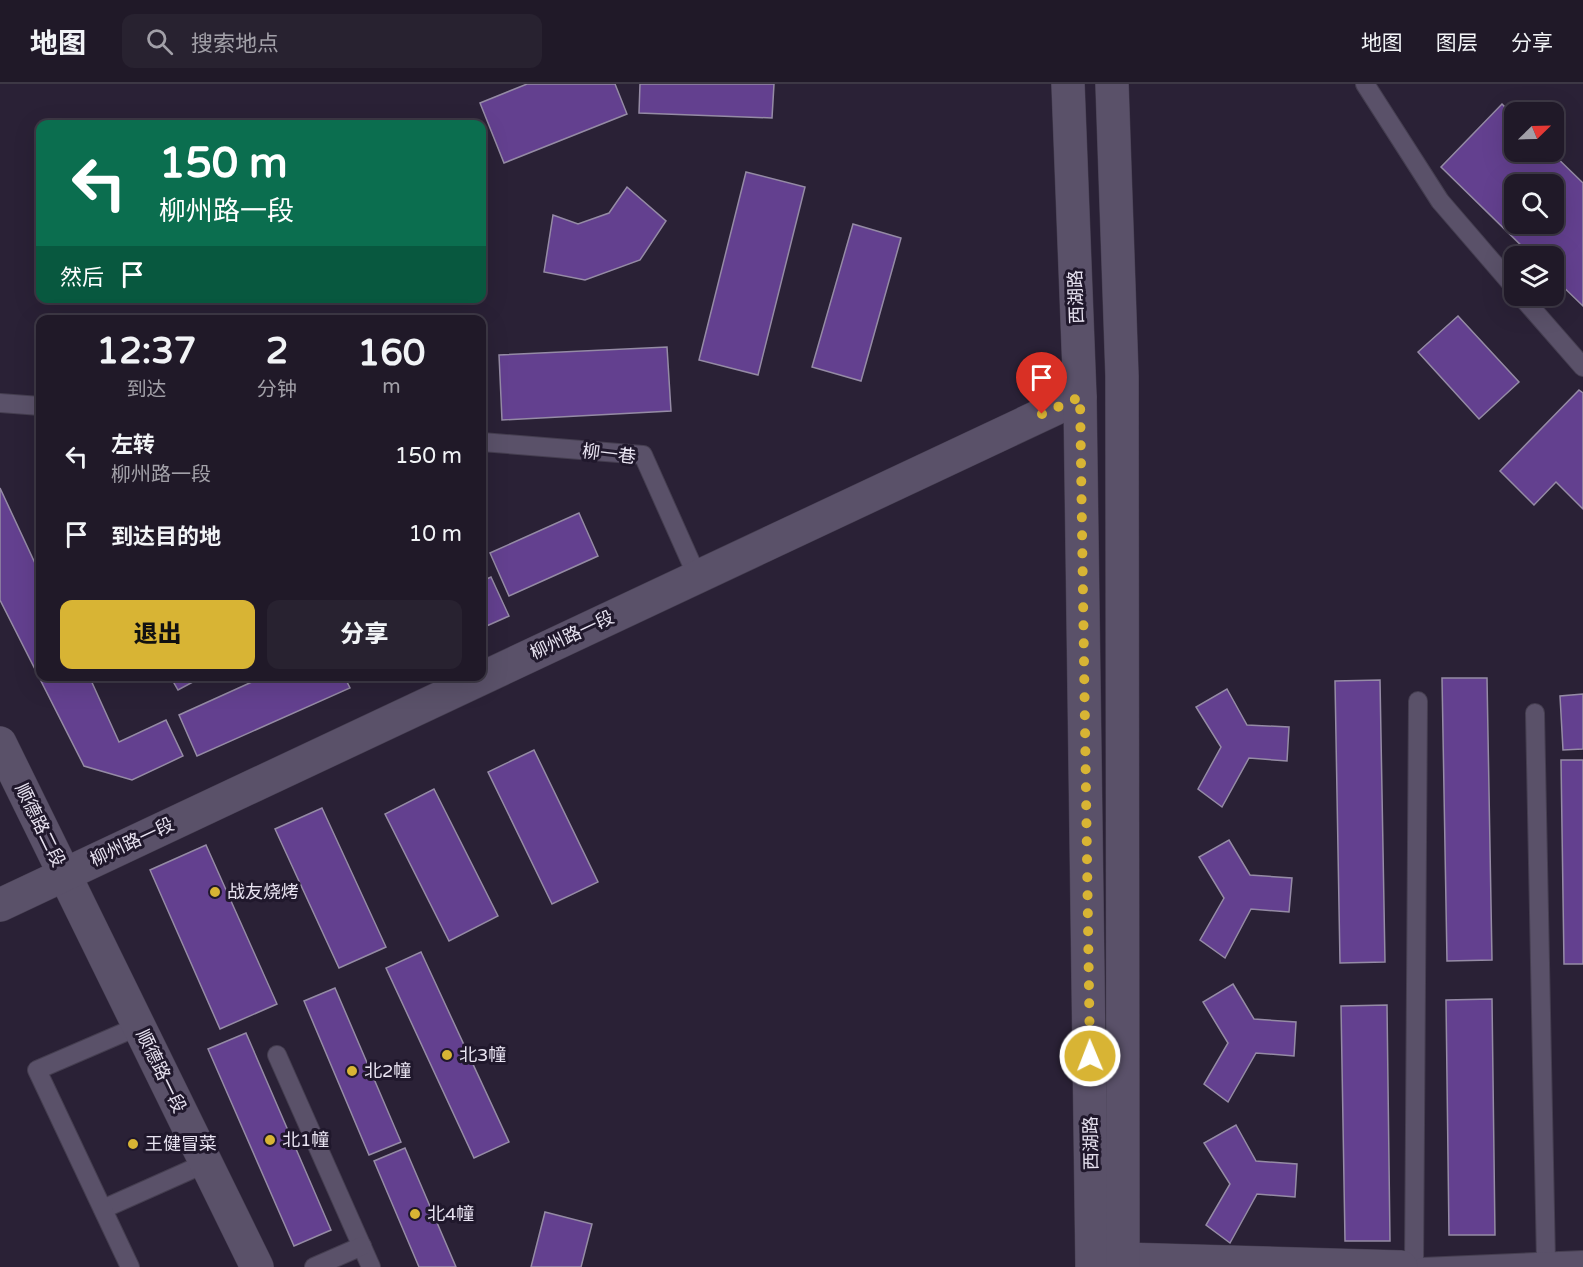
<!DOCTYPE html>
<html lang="zh">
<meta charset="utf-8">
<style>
:root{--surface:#201928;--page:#282230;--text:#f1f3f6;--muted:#a2a0a8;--line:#3d3845;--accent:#d8b434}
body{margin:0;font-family:"Varela Round","Noto Sans SC",sans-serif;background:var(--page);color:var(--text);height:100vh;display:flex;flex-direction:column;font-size:22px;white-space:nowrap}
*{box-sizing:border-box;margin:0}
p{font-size:20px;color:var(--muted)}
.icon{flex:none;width:33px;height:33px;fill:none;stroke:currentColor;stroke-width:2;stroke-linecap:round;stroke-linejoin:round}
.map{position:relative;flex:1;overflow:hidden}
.sheet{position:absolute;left:36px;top:231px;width:450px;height:366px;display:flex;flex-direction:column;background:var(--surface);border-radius:12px;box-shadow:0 6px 24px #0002,0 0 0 2px var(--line)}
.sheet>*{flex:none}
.banner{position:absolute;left:36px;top:36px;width:450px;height:183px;border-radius:12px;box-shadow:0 6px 24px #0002,0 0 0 2px var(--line);background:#0b6e4f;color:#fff;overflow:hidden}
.needle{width:39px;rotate:67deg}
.tools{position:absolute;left:1504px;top:18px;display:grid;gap:12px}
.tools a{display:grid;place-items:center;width:60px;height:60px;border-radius:12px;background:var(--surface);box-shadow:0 6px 24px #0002,0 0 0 2px var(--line);font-size:30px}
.pin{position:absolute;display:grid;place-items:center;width:51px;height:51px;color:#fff;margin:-62px -26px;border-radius:50% 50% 50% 0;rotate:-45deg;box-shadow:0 0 6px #0007}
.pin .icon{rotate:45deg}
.me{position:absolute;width:66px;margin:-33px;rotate:359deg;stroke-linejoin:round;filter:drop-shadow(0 0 4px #0008)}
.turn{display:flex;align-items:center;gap:21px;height:126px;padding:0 24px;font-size:27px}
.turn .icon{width:78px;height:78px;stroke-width:2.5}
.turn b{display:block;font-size:42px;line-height:51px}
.then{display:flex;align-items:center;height:57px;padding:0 24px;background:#0003;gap:12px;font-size:22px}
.eta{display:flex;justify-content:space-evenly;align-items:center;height:102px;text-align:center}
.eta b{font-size:36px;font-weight:800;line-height:42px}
.cta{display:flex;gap:12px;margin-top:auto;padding:12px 24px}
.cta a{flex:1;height:69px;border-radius:12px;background:var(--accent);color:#111;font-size:24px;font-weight:800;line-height:69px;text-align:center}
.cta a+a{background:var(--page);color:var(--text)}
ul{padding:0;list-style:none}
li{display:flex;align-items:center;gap:18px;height:78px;padding:0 24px}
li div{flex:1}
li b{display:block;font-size:22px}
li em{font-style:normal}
header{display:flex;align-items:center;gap:36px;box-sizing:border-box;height:84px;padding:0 30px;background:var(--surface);border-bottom:2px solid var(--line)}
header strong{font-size:28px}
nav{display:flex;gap:33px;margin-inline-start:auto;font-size:21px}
.search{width:420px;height:54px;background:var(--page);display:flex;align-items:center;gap:15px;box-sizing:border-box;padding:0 21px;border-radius:12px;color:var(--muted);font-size:22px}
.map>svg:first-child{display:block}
</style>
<header>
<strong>地图</strong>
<div class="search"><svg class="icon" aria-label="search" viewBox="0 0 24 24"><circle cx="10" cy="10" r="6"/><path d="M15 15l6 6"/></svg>搜索地点</div>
<nav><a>地图</a><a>图层</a><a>分享</a></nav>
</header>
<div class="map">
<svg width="1583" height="1183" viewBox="0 0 1583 1183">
<rect width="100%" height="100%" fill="#2a2136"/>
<g fill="#63408f" stroke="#958ba5" stroke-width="1.5" fill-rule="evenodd">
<polygon points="527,0 615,0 627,30 504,79 480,19"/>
<polygon points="640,0 774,0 772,34 639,29"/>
<path d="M1502 20 1515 33V68H1551L1583 99V222L1554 194V172H1532L1441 83ZM1515 100H1554V140H1515Z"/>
<polygon points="746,88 805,103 758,291 699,276"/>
<polygon points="627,103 666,137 640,176 585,196 544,188 553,131 578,140 609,129"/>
<polygon points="853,140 901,154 861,297 812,283"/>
<polygon points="1458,232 1519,298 1479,335 1418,268"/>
<polygon points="667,263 671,327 502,336 499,271"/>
<polygon points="1579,306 1583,309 1583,425 1556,398 1534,421 1500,387"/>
<polygon points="0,404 40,490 40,592 89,592 119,658 166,636 183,672 132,696 84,682 0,516"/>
<polygon points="579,429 598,472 509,512 490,469"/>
<polygon points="491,493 509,532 482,544 482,497"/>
<polygon points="170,592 204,592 178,606"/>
<polygon points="265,592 344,592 350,604 197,672 179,631"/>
<polygon points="1442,594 1487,594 1492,876 1447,877"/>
<polygon points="1380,596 1385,878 1340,879 1335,597"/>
<polygon points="1227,605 1247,641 1289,643 1287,677 1249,674 1222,723 1198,705 1221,663 1196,623"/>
<polygon points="1583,610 1583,665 1563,666 1560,612"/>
<polygon points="534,666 598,798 552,820 488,688"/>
<polygon points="1561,676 1583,676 1583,880 1564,880"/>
<polygon points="434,705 498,832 449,857 385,730"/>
<polygon points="322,724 386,863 339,884 275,745"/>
<polygon points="1229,756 1250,791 1292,794 1289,828 1251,825 1225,874 1200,856 1224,814 1199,773"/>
<polygon points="206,761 277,920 220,945 150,786"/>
<polygon points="421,868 509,1058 474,1074 386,884"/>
<polygon points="1233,900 1254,935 1296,938 1294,972 1256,969 1228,1018 1204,1000 1228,959 1203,918"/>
<polygon points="335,904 401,1058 369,1071 304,917"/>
<polygon points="1492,915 1495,1151 1449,1151 1446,916"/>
<polygon points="1387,921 1390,1157 1345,1157 1341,922"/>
<polygon points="246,949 331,1146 294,1162 208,965"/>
<polygon points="1236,1041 1256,1077 1297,1080 1295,1113 1257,1110 1230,1159 1206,1141 1230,1100 1204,1059"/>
<polygon points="405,1064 456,1183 419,1183 374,1077"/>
<polygon points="545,1128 592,1140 581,1183 531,1183"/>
</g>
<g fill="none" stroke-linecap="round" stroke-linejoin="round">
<defs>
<g id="service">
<polyline points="1365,0 1440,117 1515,204"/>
<polyline points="1521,212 1583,283"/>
<polyline points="0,319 40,322"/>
<polyline points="482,358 643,371 697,492"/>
<polyline points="1535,629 1546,1178"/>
<polyline points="277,971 371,1183"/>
<polyline points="103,1125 206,1079"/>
<polyline points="130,1183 37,986 139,942"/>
<polyline points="314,1183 362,1162"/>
<polyline points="1414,1183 1418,617"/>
<polyline points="1422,1183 1583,1176"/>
</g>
<g id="minor">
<polyline points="0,659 257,1183"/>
<polyline points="0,821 1080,313"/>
<polyline points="1123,1175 1401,1183"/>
</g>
<g id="secondary">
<polyline points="1068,0 1080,313 1092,1183"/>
<polyline points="1112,0 1122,292 1123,1183"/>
</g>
</defs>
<use href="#service" stroke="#453e50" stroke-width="20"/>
<use href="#minor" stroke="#453e50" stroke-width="34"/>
<use href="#secondary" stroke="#453e50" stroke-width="34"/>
<use href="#service" stroke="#5a5169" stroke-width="18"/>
<use href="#minor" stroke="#5a5169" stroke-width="33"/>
<use href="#secondary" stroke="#5a5169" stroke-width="33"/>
</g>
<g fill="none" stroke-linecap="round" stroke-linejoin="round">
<polyline stroke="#d8b434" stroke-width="10" stroke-dasharray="0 18" points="1042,330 1080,313 1090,972"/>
</g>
<g fill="#d8b434" stroke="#20182c" stroke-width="2">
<circle cx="215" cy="808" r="6"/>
<circle cx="447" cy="971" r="6"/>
<circle cx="352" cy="987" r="6"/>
<circle cx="270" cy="1056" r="6"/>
<circle cx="133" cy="1060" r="6"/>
<circle cx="415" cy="1130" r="6"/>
</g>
<g text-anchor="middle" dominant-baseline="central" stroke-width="6" stroke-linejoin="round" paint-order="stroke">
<g font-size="18" fill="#e8e3f1" stroke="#20182c">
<text transform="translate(1076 213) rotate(-92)">西湖路</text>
<text transform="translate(609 370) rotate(7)">柳一巷</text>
<text transform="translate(572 551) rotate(-25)">柳州路一段</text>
<text transform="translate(40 741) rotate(64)">顺德路二段</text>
<text transform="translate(132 758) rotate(-25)">柳州路一段</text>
<text transform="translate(161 987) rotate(64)">顺德路一段</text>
<text transform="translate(1091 1059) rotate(-91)">西湖路</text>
</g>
<g font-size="18" fill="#e8e3f1" stroke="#20182c" text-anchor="start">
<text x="227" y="808">战友烧烤</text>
<text x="459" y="971">北3幢</text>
<text x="364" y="987">北2幢</text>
<text x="282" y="1056">北1幢</text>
<text x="145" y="1060">王健冒菜</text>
<text x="427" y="1130">北4幢</text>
</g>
</g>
</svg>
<div class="tools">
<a><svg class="needle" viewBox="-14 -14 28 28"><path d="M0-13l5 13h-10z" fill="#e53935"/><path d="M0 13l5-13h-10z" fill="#a2a0a8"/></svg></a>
<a><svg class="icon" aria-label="search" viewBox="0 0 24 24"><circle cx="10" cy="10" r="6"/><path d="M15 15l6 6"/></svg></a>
<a><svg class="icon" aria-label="layers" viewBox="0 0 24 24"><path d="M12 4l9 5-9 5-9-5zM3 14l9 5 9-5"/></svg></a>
</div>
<div class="pin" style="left:1042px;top:330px;background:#d93025"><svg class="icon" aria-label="arrive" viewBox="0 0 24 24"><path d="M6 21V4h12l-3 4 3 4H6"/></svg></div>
<svg class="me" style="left:1090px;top:972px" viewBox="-20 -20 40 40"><circle r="17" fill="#d8b434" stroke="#fff" stroke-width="3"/><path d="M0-11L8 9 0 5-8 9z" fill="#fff"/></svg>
<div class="banner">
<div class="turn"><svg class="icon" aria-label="left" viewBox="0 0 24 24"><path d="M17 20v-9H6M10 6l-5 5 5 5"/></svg><div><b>150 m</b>柳州路一段</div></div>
<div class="then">然后<svg class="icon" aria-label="arrive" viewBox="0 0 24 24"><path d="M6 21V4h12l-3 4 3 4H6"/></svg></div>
</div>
<section class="sheet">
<div class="eta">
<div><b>12:37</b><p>到达</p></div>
<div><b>2</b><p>分钟</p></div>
<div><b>160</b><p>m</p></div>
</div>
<ul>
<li><svg class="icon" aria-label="left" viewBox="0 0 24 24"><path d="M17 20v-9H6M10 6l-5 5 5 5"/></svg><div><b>左转</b><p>柳州路一段</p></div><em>150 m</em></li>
<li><svg class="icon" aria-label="arrive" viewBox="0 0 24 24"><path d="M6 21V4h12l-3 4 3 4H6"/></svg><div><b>到达目的地</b></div><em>10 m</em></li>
</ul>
<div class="cta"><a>退出</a><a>分享</a></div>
</section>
</div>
